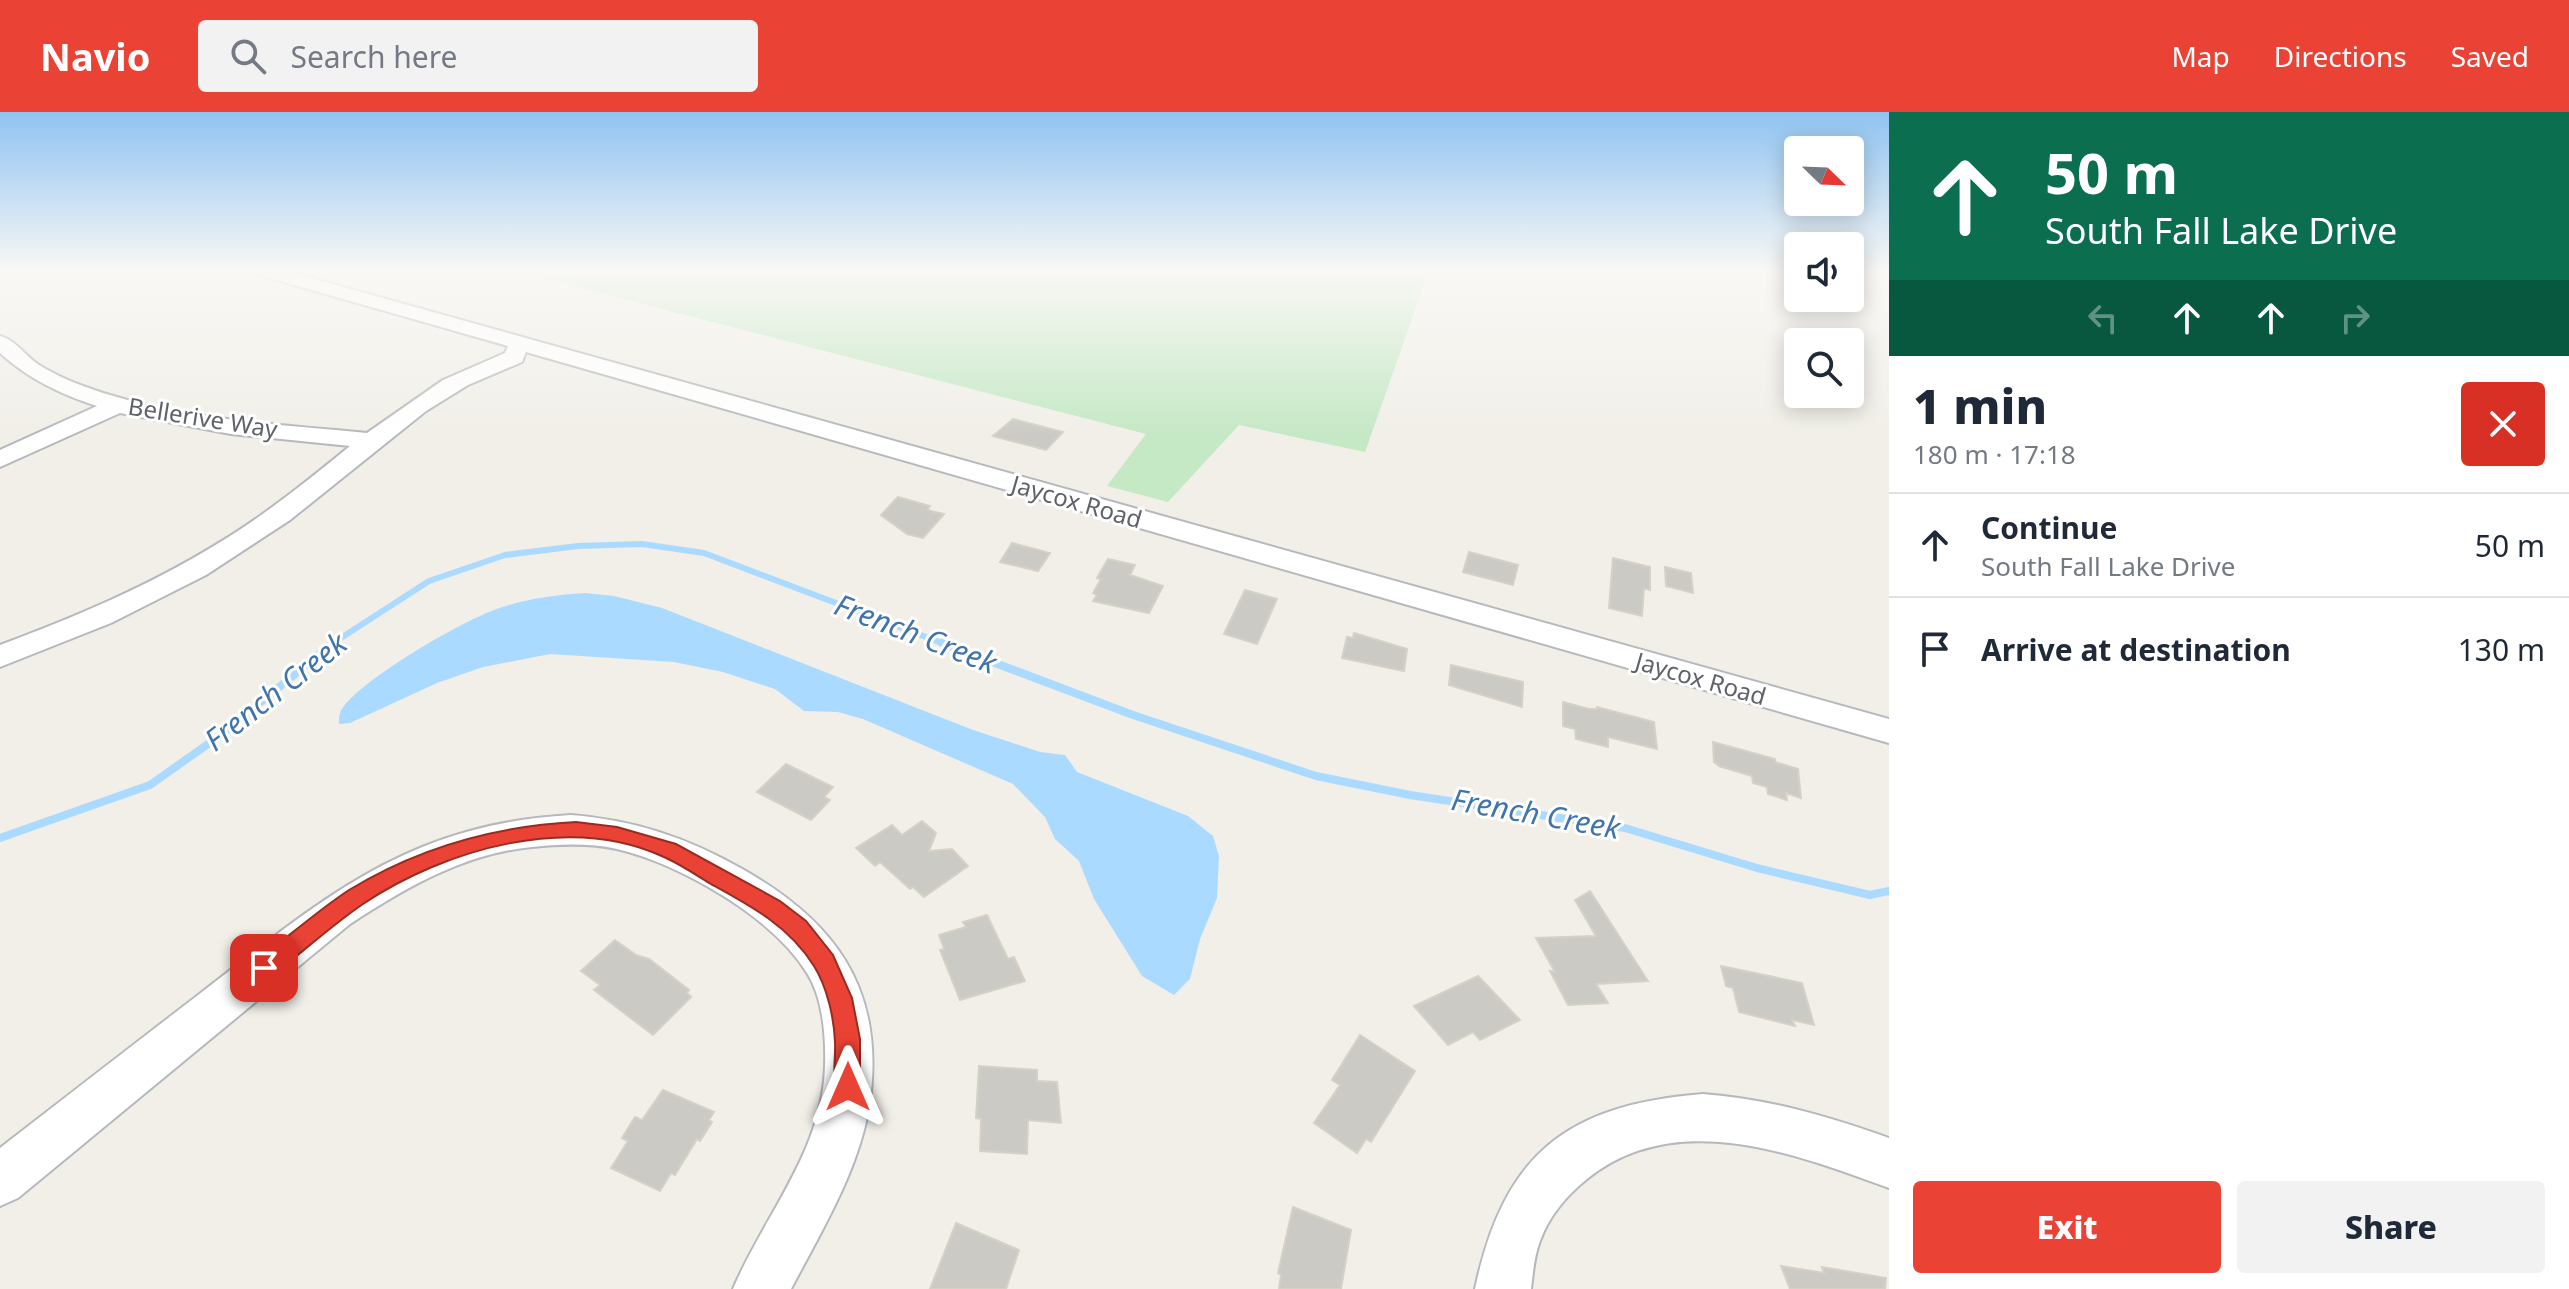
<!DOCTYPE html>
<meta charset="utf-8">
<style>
:root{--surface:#fff;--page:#f2f2f3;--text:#1f2937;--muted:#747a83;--line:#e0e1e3;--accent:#ea4335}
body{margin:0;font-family:"Noto Sans",sans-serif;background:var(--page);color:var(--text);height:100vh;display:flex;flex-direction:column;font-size:30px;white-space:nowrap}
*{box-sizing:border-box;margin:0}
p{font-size:26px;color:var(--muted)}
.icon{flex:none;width:44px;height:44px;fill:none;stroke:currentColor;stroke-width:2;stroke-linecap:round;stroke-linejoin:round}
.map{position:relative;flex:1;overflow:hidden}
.details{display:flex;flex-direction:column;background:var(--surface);width:680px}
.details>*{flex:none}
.guide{background:#0b6e4f;color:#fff;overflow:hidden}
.needle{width:52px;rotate:113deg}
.fabs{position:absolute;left:1784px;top:24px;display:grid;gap:16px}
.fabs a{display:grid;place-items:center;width:80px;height:80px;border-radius:8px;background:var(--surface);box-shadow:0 4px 20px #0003;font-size:40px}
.pin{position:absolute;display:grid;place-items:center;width:68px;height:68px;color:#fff;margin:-34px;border-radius:16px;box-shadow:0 4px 12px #0006}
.me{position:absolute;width:88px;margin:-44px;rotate:0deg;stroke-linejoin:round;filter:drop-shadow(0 0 6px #0008)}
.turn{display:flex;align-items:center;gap:28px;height:168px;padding:0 24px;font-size:36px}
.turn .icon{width:104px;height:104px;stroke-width:2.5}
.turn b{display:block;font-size:56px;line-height:68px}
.lanes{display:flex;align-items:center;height:76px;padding:0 24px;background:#0003;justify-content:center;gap:40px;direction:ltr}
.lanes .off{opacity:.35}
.round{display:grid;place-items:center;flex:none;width:84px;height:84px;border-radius:8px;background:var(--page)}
.headline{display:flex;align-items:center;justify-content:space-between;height:136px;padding:0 24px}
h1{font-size:48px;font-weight:800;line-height:60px}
.cta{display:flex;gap:16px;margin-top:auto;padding:16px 24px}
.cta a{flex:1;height:92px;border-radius:8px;background:var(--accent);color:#fff;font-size:32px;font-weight:800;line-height:92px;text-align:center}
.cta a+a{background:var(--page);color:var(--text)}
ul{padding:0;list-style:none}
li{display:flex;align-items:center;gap:24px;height:104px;padding:0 24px;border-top:2px solid var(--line)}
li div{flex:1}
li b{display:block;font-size:30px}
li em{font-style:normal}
header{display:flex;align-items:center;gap:48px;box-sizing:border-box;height:112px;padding:0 40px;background:var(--accent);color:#fff}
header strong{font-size:38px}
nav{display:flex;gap:44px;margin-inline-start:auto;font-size:28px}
.search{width:560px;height:72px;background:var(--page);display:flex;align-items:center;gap:20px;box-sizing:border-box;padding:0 28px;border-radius:8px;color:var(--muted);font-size:30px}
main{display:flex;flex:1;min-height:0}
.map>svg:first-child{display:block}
</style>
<header>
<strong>Navio</strong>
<div class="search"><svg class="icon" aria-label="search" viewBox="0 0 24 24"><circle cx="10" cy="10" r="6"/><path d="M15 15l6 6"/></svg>Search here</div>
<nav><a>Map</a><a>Directions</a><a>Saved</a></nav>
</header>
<main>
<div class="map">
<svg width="1889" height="1177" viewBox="0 0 1889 1177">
<rect width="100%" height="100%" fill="#f1efe8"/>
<polygon fill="#c5e8c5" points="515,159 1429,159 1365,340 1239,313 1168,390 1107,374 1146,322"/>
<path fill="#aadaff" d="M585 481 614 484 662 496 973 618 1040 640 1065 643 1077 660 1188 704 1213 724 1219 744 1217 786 1200 827 1190 867 1174 883 1142 864 1094 787 1079 749 1055 727 1045 705 1013 672 863 607 838 600 804 599 775 577 723 560 674 550 550 542 483 555 437 571 350 611 339 612C339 605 339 600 344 594 368 564 457 512 494 498 523 487 554 483 585 481Z"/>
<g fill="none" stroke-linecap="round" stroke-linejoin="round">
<polyline stroke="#aadaff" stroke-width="6" points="330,533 429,469 505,443 578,434 642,432 704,441 947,533"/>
<g stroke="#aadaff" stroke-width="8">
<polyline points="942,531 1133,603 1316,664 1410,683 1625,716 1757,756 1870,783 1889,779"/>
<polyline points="0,726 150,673 218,625 333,531"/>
</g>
</g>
<g fill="#cccac5" stroke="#d6d1c6" stroke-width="2">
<polygon points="1013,307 1063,320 1046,338 993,324"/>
<polygon points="898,385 930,394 927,398 944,402 923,426 907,422 881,403"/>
<polygon points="1012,431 1050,441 1038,459 1000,450"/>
<polygon points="1469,440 1518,453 1513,473 1463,460"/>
<polygon points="1613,446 1650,455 1650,478 1644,476 1642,504 1609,496"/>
<polygon points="1108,447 1135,453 1130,463 1163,474 1149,501 1093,489 1097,483 1093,481 1101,467 1097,466"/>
<polygon points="1665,455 1691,461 1693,481 1666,474"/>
<polygon points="1245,478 1277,487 1257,532 1224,522"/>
<polygon points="1354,521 1407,537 1404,559 1342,546 1347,525 1353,526"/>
<polygon points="1451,553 1523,570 1522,595 1449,573"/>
<polygon points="1563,590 1589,597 1597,597 1597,595 1654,610 1657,637 1608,625 1608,635 1576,627 1575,617 1563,614"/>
<polygon points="1713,630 1775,647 1775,650 1798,657 1801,686 1786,681 1787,688 1768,682 1767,675 1753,671 1752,664 1719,654 1714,650"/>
<polygon points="786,652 833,675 824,685 830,688 811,708 757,680"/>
<polygon points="922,709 936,721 929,739 952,737 968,754 924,785 913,775 910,777 880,750 875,754 856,736 892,713 902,723"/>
<polygon points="1590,779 1648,869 1596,872 1608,891 1568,893 1550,859 1555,860 1536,826 1596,824 1575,788"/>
<polygon points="987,803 1008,847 1014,845 1025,869 960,888 940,838 944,837 939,823 966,815 963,810"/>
<polygon points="615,828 636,843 649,847 689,878 687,881 691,885 653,923 594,878 600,873 581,859"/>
<polygon points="1721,854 1802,871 1814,913 1792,908 1795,914 1739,900 1733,876 1726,874"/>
<polygon points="1478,864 1520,908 1480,928 1473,920 1448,933 1414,894"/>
<polygon points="1360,923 1415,959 1371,1030 1366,1027 1357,1041 1314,1011 1340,973 1332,968"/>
<polygon points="979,954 1037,958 1037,969 1057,970 1061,1011 1028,1008 1027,1042 980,1039 981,1007 976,1006"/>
<polygon points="663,978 714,1000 709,1008 712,1010 700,1029 697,1027 675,1063 671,1061 660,1079 611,1056 628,1029 622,1026 635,1005 642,1008"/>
<polygon points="1293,1095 1351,1118 1341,1177 1279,1177 1281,1163 1278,1161"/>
<polygon points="956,1111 1019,1138 1006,1177 930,1177"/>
<polygon points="1781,1154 1824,1161 1822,1155 1886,1166 1885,1177 1790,1177"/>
</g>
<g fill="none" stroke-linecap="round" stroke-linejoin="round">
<defs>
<g id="minor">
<path d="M257 159H286L1889 607V631L526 240 522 250 468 273 426 299 290 408 206 463 111 511 0 555V533C75 505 149 474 217 432 264 404 307 369 350 334L231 322 120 301 0 355V338L97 294C60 282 29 267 0 241V224C16 228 25 244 39 253 52 261 69 269 83 274 172 307 272 312 367 321L443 268 505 241 508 234 259 163Z"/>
<path d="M571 703C635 708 688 726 744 758 833 809 882 873 871 980 864 1050 823 1116 791 1177H733C765 1102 822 1040 825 955 826 925 823 886 807 861 773 805 680 752 617 737 590 731 560 732 532 735 465 741 405 776 350 812L18 1086 0 1094V1036C67 984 134 932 202 880 325 785 408 712 571 703Z"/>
<path d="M1703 982C1769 987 1827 1004 1889 1026V1076C1796 1042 1675 995 1587 1067 1567 1083 1549 1104 1540 1129 1534 1144 1533 1161 1531 1177H1475C1504 1042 1566 993 1703 982Z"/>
</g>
</defs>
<use href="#minor" stroke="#b5b8bc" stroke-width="4"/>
<use href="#minor" fill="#fff" fill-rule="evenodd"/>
</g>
<linearGradient id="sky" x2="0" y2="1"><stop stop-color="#8fc3f1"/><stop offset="0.49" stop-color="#f9f8f5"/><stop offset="1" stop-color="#f9f8f5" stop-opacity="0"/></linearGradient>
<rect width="1889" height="324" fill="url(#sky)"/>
<path fill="#ea4335" stroke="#982c22" stroke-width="2" d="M576 710 617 715 676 732 780 789 806 809 833 843 852 886 860 927V975L857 984 848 987 839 984C831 967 836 947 835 930 834 905 827 875 814 854 789 814 751 794 711 772 696 763 680 752 664 745 570 701 445 737 363 792 332 813 303 840 273 863L264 866 256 863 253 856 256 849C287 826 317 799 349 778 418 736 496 714 576 710Z"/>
<g text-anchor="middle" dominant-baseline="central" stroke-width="6" stroke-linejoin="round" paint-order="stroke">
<g font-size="24" fill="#5f6368" stroke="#fff">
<text transform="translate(203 305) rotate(9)">Bellerive Way</text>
<text transform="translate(1077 389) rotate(16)">Jaycox Road</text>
<text transform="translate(1701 566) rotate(16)">Jaycox Road</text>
</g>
<g font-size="30" font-style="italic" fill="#4174aa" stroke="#fff">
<text transform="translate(916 521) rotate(21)">French Creek</text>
<text transform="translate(275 579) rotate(-38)">French Creek</text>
<text transform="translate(1536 701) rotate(10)">French Creek</text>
</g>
</g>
</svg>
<div class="fabs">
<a><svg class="needle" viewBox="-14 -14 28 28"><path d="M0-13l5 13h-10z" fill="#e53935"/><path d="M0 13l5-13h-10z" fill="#747a83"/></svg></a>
<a><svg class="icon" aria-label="sound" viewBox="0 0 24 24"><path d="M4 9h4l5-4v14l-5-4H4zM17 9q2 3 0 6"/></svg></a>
<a><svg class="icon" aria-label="search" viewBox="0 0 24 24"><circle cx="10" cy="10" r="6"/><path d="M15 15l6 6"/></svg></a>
</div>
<div class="pin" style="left:264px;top:856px;background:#d93025"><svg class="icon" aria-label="arrive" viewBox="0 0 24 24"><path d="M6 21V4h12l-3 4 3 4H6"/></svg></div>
<svg class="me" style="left:848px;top:975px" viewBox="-20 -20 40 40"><path d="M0-17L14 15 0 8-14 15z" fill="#ea4335" stroke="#fff" stroke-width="4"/></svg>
</div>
<section class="details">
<div class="guide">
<div class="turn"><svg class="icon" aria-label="ahead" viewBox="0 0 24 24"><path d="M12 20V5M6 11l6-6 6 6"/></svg><div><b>50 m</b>South Fall Lake Drive</div></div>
<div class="lanes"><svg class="icon off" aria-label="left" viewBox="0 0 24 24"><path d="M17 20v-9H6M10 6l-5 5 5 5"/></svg><svg class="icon" aria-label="ahead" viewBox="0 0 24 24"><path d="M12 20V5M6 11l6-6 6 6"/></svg><svg class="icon" aria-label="ahead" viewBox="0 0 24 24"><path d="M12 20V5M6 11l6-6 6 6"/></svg><svg class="icon off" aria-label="right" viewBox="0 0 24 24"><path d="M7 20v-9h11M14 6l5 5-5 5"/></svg></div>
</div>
<div class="headline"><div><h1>1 min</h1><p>180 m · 17:18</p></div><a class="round" style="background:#d93025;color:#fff"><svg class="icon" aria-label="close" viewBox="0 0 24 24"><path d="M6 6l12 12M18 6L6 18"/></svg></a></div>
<ul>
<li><svg class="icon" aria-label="ahead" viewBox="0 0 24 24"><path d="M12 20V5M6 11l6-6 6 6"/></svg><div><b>Continue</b><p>South Fall Lake Drive</p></div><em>50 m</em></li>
<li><svg class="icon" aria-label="arrive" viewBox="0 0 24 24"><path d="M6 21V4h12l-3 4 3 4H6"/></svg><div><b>Arrive at destination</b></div><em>130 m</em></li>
</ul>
<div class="cta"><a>Exit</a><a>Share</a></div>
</section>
</main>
